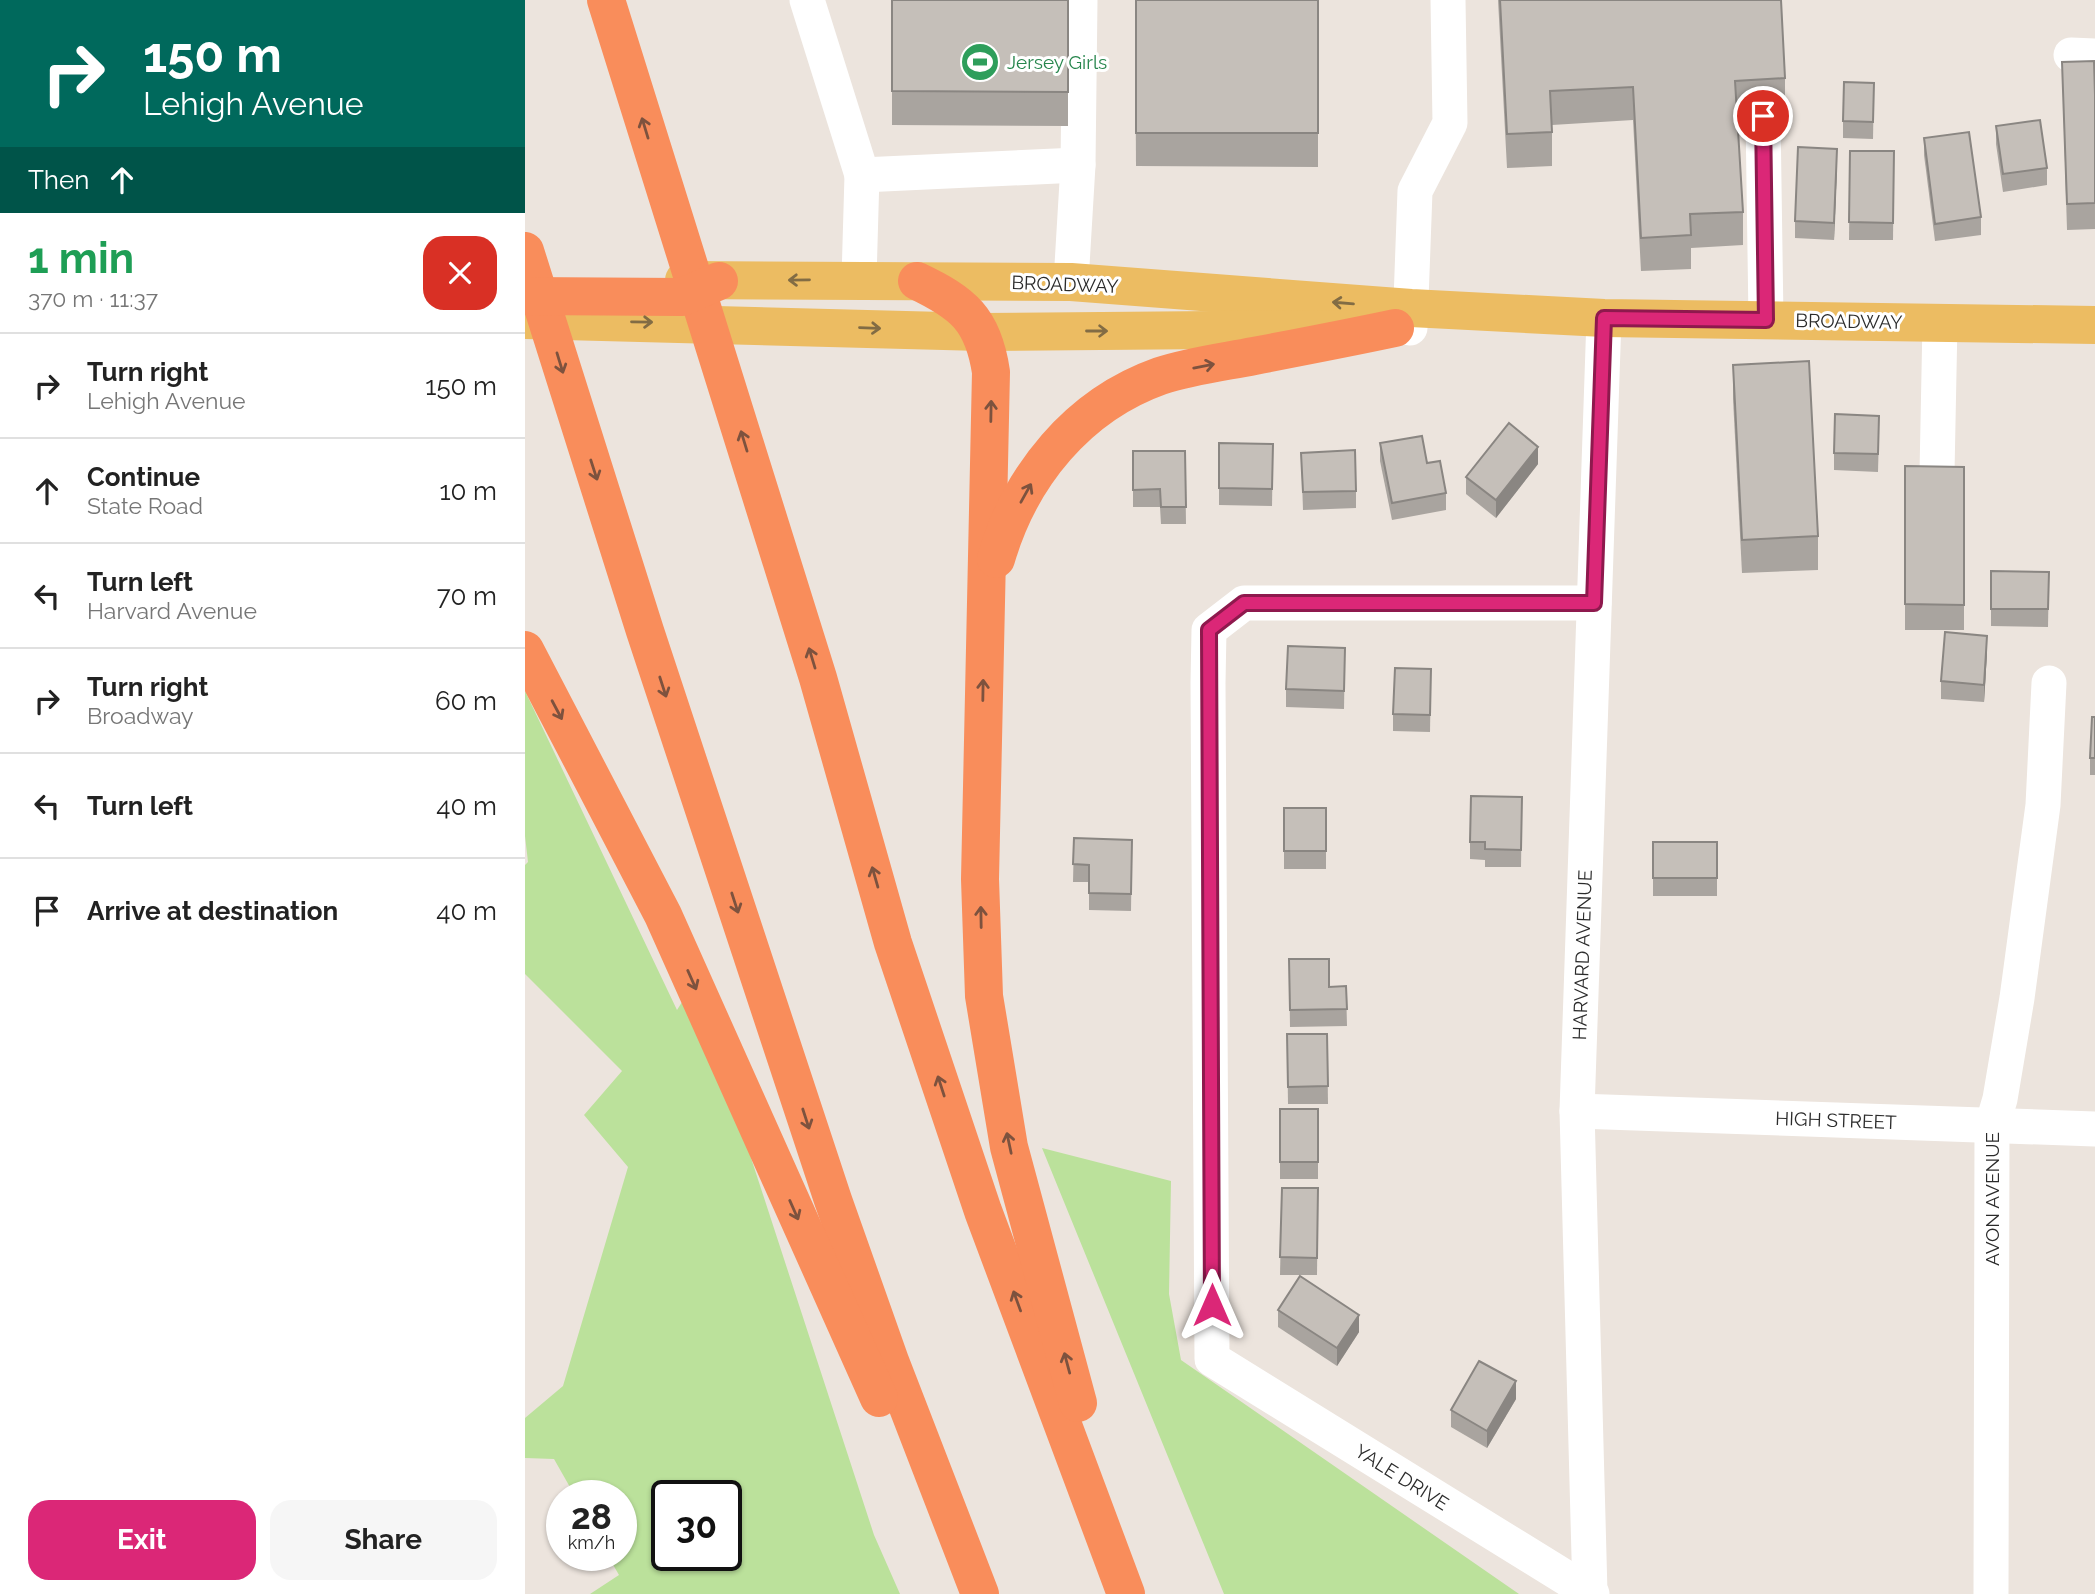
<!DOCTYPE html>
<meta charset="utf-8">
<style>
:root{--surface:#fff;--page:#f6f6f6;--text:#222;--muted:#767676;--line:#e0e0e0;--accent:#db2777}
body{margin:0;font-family:Raleway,sans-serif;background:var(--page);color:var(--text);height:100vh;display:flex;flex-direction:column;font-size:26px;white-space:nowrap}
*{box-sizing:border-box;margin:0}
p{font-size:23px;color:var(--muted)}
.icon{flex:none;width:38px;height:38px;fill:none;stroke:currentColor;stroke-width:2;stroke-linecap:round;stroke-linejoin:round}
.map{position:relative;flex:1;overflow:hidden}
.side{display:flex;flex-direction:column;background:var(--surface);width:525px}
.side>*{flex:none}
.banner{background:#00695c;color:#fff;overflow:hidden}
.speed{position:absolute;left:21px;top:1480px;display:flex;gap:14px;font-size:35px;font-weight:700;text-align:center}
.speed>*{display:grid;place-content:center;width:91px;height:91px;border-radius:50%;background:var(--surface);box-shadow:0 2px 5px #0004;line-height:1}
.speed small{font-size:18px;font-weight:400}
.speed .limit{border:4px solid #111;border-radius:10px;background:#fff;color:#111}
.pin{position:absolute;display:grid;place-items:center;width:60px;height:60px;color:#fff;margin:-30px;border:4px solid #fff;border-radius:50%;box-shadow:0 2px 7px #0007}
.me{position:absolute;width:77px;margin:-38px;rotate:0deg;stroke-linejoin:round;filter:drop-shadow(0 0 5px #0008)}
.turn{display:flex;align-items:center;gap:24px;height:147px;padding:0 28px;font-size:32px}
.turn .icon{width:91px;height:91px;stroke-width:2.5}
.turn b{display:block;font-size:49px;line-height:60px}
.then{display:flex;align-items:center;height:66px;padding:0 28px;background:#0003;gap:14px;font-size:26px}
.round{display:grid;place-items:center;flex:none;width:74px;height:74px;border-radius:21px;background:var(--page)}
.headline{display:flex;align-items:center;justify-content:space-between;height:119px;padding:0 28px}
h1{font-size:42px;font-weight:700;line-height:52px;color:#1e9e55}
.button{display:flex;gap:14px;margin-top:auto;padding:14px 28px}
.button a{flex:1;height:80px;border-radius:21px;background:var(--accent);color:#fff;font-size:28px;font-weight:700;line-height:80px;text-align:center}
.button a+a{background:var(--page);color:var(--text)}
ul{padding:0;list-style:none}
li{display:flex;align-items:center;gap:21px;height:105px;padding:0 28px;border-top:2px solid var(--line)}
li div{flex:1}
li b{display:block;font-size:26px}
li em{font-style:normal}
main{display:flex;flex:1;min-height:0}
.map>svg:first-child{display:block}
</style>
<main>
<section class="side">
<div class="banner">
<div class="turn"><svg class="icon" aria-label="right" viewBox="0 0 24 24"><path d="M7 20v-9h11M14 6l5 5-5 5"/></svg><div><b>150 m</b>Lehigh Avenue</div></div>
<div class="then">Then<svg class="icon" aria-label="ahead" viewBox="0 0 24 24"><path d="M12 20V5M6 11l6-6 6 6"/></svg></div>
</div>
<div class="headline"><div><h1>1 min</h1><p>370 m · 11:37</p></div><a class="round" style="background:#d93025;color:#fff"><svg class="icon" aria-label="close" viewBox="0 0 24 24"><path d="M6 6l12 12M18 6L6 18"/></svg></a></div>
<ul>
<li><svg class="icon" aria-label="right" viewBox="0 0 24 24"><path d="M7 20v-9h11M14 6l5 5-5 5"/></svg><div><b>Turn right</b><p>Lehigh Avenue</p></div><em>150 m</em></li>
<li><svg class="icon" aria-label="ahead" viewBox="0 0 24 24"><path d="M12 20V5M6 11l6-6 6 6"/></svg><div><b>Continue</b><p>State Road</p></div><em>10 m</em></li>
<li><svg class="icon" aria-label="left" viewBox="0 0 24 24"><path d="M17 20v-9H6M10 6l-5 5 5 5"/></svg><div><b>Turn left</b><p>Harvard Avenue</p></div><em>70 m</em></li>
<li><svg class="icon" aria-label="right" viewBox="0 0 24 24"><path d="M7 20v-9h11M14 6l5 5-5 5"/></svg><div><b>Turn right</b><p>Broadway</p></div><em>60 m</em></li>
<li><svg class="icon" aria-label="left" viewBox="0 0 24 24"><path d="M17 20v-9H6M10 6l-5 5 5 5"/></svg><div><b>Turn left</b></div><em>40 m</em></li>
<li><svg class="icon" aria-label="arrive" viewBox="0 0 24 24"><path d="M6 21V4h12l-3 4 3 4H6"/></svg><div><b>Arrive at destination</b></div><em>40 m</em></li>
</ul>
<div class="button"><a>Exit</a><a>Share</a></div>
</section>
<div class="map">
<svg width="1570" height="1594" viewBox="0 0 1570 1594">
<rect width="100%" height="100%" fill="#ece4dd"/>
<g fill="#bbe19b" fill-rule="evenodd">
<path d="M0 691 152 1010 169 983 349 1535 375 1594H65L94 1575 83 1556H96V1496H50L29 1459 0 1458V1418L38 1386 103 1167 59 1115 97 1071 0 974V865L3 862 0 836ZM142 1496H201V1556H142Z"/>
<polygon points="517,1148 646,1181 644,1294 656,1360 994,1594 699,1594"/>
</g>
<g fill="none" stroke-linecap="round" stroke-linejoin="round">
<g stroke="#fff" stroke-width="35">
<polyline points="282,0 337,175"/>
<polyline points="1546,55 1570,56"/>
<polyline points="1238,116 1241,320"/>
<polyline points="334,279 337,175 553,165"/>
<polyline points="546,282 553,165 555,0"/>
<polyline points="885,328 890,191 925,123 923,0"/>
<polyline points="1412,473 1415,322"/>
<polyline points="1052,1111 1570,1129"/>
<polyline points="1065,1593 1052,1111 1079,318"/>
<polyline points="1067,1594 687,1359 683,683 684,630 719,603 1069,603"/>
<polyline points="1466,1594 1467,1126 1475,1099 1492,998 1518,805 1524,683"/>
</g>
<g stroke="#ecbc62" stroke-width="38">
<polyline points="159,280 546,282 886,308 1079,318 1570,325"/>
<polyline points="0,320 457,332 820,329"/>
</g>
<g stroke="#f98d5b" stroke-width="38">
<polyline points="81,0 293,678 368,943 458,1211 601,1594"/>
<polyline points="0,251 120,631 308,1200 365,1361 455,1594"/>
<path d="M392 281C438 303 458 319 466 372L455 879 459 996 484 1147 553 1403"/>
<polyline points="0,296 157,297 194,281"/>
<path d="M471 559C495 476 553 405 635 376 665 366 698 362 729 356 776 347 823 338 870 328"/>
<polyline points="0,650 138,915 354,1398"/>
</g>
</g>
<g fill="#a9a49f">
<polygon points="367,0 543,0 543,126 367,125"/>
<polygon points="610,0 793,0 793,167 611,166"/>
<polygon points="973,0 1256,0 1260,78 1260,112 1212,115 1218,212 1218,245 1166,248 1166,269 1116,271 1108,120 1027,125 1027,166 982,168"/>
<polygon points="1537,62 1570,95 1570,229 1542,230"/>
<polygon points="1349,83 1348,139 1318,138 1318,121"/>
<polygon points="1471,126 1522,168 1522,185 1478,192 1471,144"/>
<polygon points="1399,138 1456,217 1456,235 1410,241 1399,155"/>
<polygon points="1325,151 1369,151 1368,240 1324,240"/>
<polygon points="1312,166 1309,240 1270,238 1270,221"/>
<polygon points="1208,365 1293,536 1293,570 1217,573 1208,399"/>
<polygon points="1354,433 1353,472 1309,470 1309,453"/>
<polygon points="694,443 748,444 747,506 694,505"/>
<polygon points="855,443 902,463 921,493 921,510 867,520 855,461"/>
<polygon points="608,451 660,451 661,524 636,524 635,507 608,507"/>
<polygon points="776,453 831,491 831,508 778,510"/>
<polygon points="1013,464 971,518 941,494 941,477"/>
<polygon points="1380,466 1439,467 1439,630 1380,630"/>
<polygon points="1466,571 1524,572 1523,627 1466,626"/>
<polygon points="820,648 819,709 761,707 761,689"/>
<polygon points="1462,653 1459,702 1416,699 1416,681"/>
<polygon points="906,669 905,732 868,731 868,714"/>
<polygon points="1570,717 1570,775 1565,775 1565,758"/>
<polygon points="997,797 996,867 960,867 960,860 945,859 945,842"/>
<rect x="759" y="808" width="42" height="61"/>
<polygon points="549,838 607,840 606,911 564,910 564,882 548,882"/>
<rect x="1128" y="842" width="64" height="54"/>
<polygon points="764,959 804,987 821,986 822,1026 765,1027"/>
<polygon points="762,1034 802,1034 803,1104 763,1104"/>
<rect x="755" y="1109" width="38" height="70"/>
<polygon points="757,1188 793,1188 792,1275 755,1275"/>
<polygon points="753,1310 834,1332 812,1366 753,1327"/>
<polygon points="991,1399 962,1448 926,1427 926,1410"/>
</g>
<g fill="#8a8682">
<polygon points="1312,149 1312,166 1309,240 1309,223"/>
<polygon points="1013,447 1013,464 971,518 971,500"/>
<polygon points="1462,636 1462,653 1459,702 1459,685"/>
<polygon points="834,1315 834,1332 812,1366 812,1348"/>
<polygon points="991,1381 991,1399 962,1448 962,1431"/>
</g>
<g fill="#c5bfb9" stroke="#8a8682" stroke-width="2">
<polygon points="367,0 543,0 543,92 367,91"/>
<rect x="611" y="0" width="182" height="133"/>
<polygon points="975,0 1256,0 1260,78 1210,81 1218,212 1165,214 1166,235 1116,238 1108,87 1025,91 1027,132 982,134"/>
<polygon points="1569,61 1570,95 1570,203 1542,204 1537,62"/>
<polygon points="1319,82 1349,83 1348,122 1318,121"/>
<polygon points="1515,120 1522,168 1478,174 1471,126"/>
<polygon points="1444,132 1456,217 1410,224 1399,138"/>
<polygon points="1273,147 1312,149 1309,223 1270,221"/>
<polygon points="1325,151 1369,151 1368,223 1324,222"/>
<polygon points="1284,361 1293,536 1217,540 1208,365"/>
<polygon points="1310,414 1354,416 1353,454 1309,453"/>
<polygon points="984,423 1013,447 971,500 941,477"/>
<polygon points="897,436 902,463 915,461 921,493 867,503 855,443"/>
<polygon points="694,443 748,444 747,489 694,488"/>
<polygon points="830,450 831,491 778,492 776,453"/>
<polygon points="608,451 660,451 661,507 636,507 635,489 608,490"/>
<polygon points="1380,466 1439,467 1439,605 1380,604"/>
<polygon points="1466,571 1524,572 1523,609 1466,609"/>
<polygon points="1420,632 1462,636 1459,685 1416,681"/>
<polygon points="763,646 820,648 819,691 761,689"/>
<polygon points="870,668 906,669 905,715 868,714"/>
<polygon points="1567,717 1570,717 1570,758 1565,758"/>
<polygon points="946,796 997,797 996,850 960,849 960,842 945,842"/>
<rect x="759" y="808" width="42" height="43"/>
<polygon points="549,838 607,840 606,894 564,893 564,865 548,864"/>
<rect x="1128" y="842" width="64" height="36"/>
<polygon points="764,959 804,959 804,987 821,986 822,1009 765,1010"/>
<polygon points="762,1034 802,1034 803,1086 763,1087"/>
<rect x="755" y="1109" width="38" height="53"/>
<polygon points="757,1188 793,1188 792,1258 755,1257"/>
<polygon points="775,1276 834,1315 812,1348 753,1310"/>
<polygon points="954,1361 991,1381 962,1431 926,1410"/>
</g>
<defs><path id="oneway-shaft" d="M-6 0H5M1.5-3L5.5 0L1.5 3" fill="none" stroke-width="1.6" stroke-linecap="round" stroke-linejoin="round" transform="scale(1.75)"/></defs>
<g stroke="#7d523e">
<use href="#oneway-shaft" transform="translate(120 128) rotate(-107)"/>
<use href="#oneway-shaft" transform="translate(35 363) rotate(73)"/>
<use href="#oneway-shaft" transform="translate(679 366) rotate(-11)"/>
<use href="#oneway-shaft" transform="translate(466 411) rotate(-89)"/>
<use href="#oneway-shaft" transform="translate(219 441) rotate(-107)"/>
<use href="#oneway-shaft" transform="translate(69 470) rotate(72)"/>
<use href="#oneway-shaft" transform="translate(501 493) rotate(-61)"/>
<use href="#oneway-shaft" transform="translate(287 658) rotate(-107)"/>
<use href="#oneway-shaft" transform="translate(138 687) rotate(72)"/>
<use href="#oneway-shaft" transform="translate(458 690) rotate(-89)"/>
<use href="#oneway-shaft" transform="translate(32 710) rotate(62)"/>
<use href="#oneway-shaft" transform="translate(350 877) rotate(-106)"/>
<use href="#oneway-shaft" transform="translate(210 903) rotate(72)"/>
<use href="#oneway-shaft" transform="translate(456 917) rotate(-91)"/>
<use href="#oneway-shaft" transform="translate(167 980) rotate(66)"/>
<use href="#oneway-shaft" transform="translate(416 1086) rotate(-108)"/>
<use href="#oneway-shaft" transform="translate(281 1119) rotate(72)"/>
<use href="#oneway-shaft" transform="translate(484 1143) rotate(-102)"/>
<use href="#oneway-shaft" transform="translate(269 1210) rotate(66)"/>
<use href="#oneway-shaft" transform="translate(492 1301) rotate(-110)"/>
<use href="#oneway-shaft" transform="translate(542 1363) rotate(-105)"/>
</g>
<g stroke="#826c44">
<use href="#oneway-shaft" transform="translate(274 280) rotate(179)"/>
<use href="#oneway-shaft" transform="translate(818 303) rotate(-175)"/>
<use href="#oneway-shaft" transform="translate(117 322) rotate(1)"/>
<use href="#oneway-shaft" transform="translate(345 328) rotate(2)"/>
<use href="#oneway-shaft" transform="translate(572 331)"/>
</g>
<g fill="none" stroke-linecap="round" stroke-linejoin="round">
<defs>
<polyline id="route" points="687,1305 684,630 719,603 1069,603 1079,318 1241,320 1238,116"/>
</defs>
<use href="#route" stroke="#8e194d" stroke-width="18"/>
<use href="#route" stroke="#db2777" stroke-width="12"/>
</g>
<defs>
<symbol id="stadium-disc" viewBox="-11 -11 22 22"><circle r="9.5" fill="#2e9e5b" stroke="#fff"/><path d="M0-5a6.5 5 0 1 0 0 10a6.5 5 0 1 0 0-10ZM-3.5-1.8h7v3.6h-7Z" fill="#fff"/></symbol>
</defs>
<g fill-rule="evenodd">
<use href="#stadium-disc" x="433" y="40" width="44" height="44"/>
</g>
<g text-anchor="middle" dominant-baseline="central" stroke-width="6" stroke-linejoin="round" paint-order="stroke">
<g font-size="19" fill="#27864d" stroke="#fff" text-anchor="start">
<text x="482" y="62">Jersey Girls</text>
</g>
<g font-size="19" fill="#2b2b2b" stroke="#fff">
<text transform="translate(540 284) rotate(2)">BROADWAY</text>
<text transform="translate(1324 321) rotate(1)">BROADWAY</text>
<text transform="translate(1057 955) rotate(-88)">HARVARD AVENUE</text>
<text transform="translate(1311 1120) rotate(2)">HIGH STREET</text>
<text transform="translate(1467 1199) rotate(-90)">AVON AVENUE</text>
<text transform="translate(877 1477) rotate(32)">YALE DRIVE</text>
</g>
</g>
</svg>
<div class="speed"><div>28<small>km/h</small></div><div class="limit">30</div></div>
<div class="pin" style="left:1238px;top:116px;background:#d93025"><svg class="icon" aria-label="arrive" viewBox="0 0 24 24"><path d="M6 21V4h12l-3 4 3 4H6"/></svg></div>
<svg class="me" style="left:687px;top:1305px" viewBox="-20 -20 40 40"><path d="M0-17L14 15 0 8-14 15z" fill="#db2777" stroke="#fff" stroke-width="4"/></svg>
</div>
</main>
